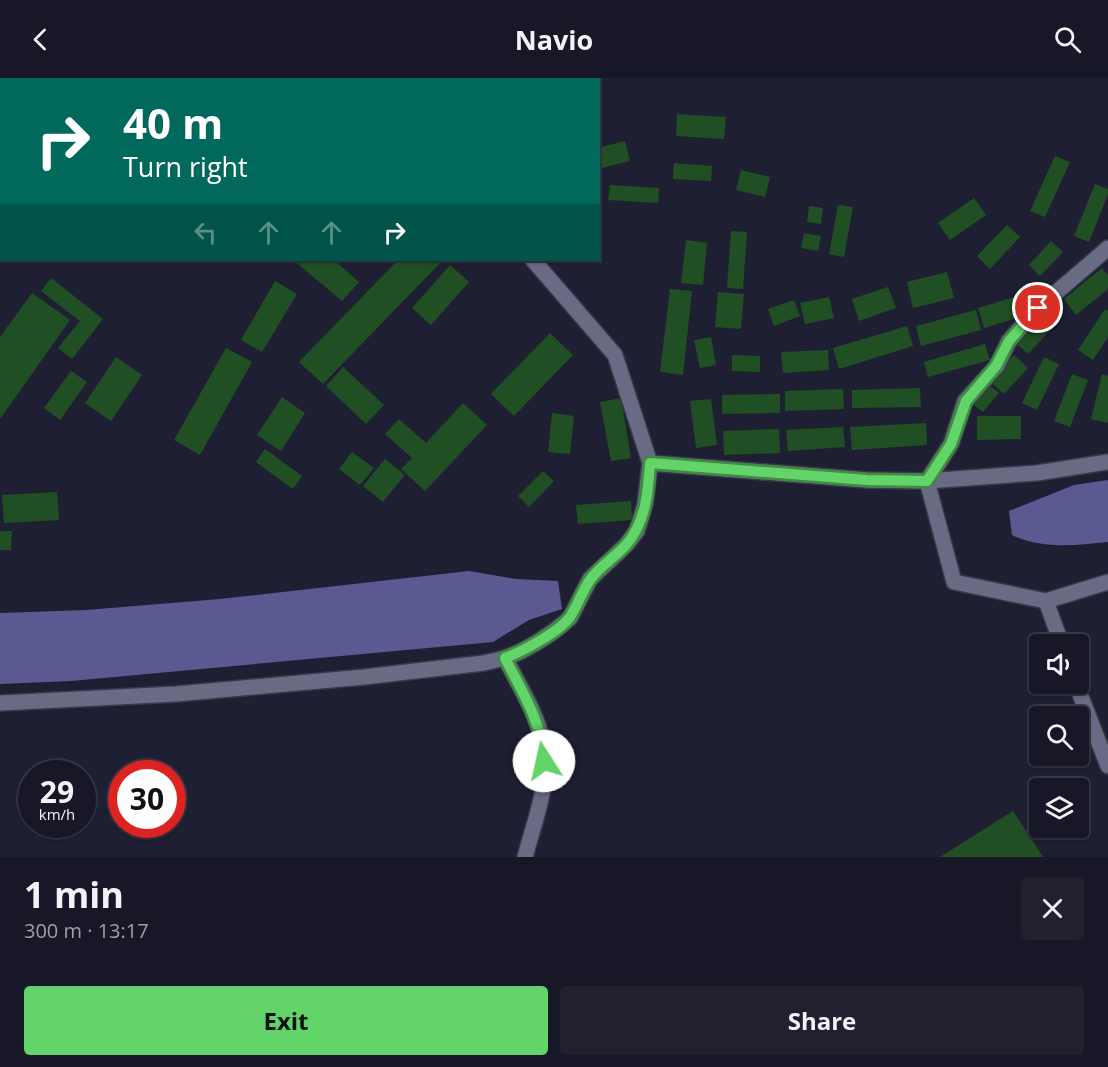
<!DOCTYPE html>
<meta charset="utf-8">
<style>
:root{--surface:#171727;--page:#20202f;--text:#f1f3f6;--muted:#9e9fa7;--line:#363644;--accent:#62d469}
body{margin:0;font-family:"Open Sans",sans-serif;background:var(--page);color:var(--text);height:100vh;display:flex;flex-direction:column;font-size:22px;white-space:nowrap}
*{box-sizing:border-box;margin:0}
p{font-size:20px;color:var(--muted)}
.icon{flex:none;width:33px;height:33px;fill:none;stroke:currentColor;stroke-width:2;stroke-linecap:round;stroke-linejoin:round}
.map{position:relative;height:779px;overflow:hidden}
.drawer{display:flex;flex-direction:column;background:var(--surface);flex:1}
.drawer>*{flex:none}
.banner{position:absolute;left:0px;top:0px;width:600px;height:183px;box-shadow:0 2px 4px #0004,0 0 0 2px var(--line);background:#00695c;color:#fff;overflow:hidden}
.tools{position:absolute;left:1029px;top:556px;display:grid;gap:12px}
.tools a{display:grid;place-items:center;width:60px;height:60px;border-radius:6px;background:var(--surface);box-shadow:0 2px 4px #0004,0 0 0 2px var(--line);font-size:30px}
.speed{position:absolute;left:18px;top:682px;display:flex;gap:12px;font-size:30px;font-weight:700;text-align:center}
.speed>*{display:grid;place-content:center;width:78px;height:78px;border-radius:50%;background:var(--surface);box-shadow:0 2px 4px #0004,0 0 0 2px var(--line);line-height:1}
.speed small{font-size:15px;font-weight:400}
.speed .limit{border:9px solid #d22;background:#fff;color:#111}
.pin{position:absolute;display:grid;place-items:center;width:51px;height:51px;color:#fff;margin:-26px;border:3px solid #fff;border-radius:50%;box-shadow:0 2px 6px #0007}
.me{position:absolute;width:66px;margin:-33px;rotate:350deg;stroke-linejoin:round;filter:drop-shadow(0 0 4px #0008)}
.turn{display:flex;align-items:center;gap:21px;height:126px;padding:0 24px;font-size:27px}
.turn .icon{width:78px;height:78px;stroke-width:2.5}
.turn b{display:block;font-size:42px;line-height:51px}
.lanes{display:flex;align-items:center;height:57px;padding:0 24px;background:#0003;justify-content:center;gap:30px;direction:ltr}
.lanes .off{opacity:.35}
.round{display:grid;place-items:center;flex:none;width:63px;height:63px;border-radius:6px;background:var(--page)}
.overview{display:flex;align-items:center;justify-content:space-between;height:102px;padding:0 24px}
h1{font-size:36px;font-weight:700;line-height:45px}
.cta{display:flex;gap:12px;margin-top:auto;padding:12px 24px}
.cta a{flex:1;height:69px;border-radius:6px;background:var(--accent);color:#111;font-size:24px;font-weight:700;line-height:69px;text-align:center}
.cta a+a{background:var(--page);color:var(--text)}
header{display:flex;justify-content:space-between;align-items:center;height:78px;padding:0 24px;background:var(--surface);font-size:27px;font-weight:700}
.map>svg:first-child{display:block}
</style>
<header><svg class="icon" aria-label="back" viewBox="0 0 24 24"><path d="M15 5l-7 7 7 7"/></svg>Navio<svg class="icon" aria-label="search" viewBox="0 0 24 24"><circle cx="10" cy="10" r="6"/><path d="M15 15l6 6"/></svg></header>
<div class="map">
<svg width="1108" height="779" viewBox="0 0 1108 779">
<rect width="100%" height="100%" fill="#1f1f34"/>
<g fill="#5a5991">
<path d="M1108 402V464C1076 467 1042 472 1012 457L1009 433 1074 407Z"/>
<polygon points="469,493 516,501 558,503 562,531 529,542 493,564 71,603 0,606 0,535 86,532 220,521"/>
</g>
<g fill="#204f23">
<polygon points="677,36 726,39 724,61 676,58"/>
<polygon points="625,63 630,83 598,91 598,70"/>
<polygon points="1055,78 1070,84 1045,139 1030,133"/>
<polygon points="674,85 712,88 711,103 673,101"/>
<polygon points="741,92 770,99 765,119 736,112"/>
<polygon points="1095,106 1108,111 1108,116 1089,164 1074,158"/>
<polygon points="610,107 659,110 658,125 608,122"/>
<polygon points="974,120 986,137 950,162 938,145"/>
<polygon points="838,127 853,129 844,179 829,176"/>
<polygon points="809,128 823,130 821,146 807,144"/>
<polygon points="1007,147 1020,159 990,191 977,178"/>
<polygon points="731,153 747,154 743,211 727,210"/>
<polygon points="804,155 821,158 818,173 801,170"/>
<polygon points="686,162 707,165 703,207 681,205"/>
<polygon points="1051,163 1063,174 1040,198 1029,187"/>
<polygon points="293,182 334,182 359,204 342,223"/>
<polygon points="398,182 443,182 323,306 299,284"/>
<polygon points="450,187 469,204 431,247 412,230"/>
<polygon points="1102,190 1108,197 1108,211 1076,237 1064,221"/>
<polygon points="947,194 954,220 913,230 907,204"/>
<polygon points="51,200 103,241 72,281 58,270 80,243 41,213"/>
<polygon points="275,203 297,216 262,274 241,262"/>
<polygon points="888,209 896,230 859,243 852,221"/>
<polygon points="670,211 692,213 683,297 660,294"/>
<polygon points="718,214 744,216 741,251 715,249"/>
<polygon points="32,215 70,242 0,341 0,259"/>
<polygon points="1021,217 1027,237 984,250 978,230"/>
<polygon points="829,219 834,240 805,246 800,225"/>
<polygon points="794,222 800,238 774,248 768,231"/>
<polygon points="1105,231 1108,233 1108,259 1093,282 1078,272"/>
<polygon points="976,232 981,252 921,268 916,248"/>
<polygon points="1039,233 1055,247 1028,276 1013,263"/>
<polygon points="907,248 913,268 839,291 833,270"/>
<polygon points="550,255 573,277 514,338 491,316"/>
<polygon points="711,259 716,287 700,290 694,262"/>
<polygon points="985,266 990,282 928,299 924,284"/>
<polygon points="226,270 252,284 200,377 174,362"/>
<polygon points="828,272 829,292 783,295 781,274"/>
<polygon points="732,277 760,278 760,294 732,293"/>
<polygon points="1014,277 1028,290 1004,316 989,303"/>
<polygon points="116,279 142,297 111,343 85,325"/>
<polygon points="1044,279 1059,286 1037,332 1022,325"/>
<polygon points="343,289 384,327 366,346 326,308"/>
<polygon points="71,293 87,304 60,342 44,330"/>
<polygon points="1072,296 1088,302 1070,349 1054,343"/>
<polygon points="1102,296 1108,298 1108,345 1091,341"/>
<polygon points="987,305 999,315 983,334 971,325"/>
<polygon points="920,310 921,329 852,330 852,312"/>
<polygon points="843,311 844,331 785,333 785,313"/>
<polygon points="780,316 780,335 722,336 722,317"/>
<polygon points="282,319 305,335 281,373 257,357"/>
<polygon points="621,320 631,380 611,383 600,324"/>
<polygon points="711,321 717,367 696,370 690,323"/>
<polygon points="463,325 487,347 425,413 401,391 412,380 385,356 399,341 426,365"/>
<polygon points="552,335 574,338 570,376 548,374"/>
<polygon points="977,338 1021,338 1021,361 977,362"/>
<polygon points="926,345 927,367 852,372 850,349"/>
<polygon points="843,349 845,369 788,373 786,352"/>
<polygon points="779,351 780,375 724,377 723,353"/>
<polygon points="265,371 302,398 293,411 256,384"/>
<polygon points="352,374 374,390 360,407 339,391"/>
<polygon points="385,381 405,397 383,424 363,408"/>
<polygon points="543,393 554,403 529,429 518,418"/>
<polygon points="57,414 59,442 4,445 2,417"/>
<polygon points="631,423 632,442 578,446 576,427"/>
<polygon points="0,453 12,453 11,472 0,472"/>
<polygon points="1013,733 1043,779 940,779"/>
</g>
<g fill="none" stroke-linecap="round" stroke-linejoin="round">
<defs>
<g id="minor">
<polyline points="389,0 390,2"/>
<polyline points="533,182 615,277 650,385 867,402 927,403 1037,395 1108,384"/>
<polyline points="1046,523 1108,504"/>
<polyline points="1062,567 1046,523 954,504 927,403 951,366 965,323 997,288 1009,263 1038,230 1108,170"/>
<path d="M505 580C519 607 539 639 544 669 550 706 534 744 525 779"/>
<polyline points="1076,606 1108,688"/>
<polyline points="0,625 176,616 364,599 484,585 505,580 520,574 536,565 554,553 570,540 590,501 626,467 637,453 645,426 650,385"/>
</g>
</defs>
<use href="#minor" stroke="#3a394b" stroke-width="18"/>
<use href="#minor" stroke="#696a84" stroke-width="15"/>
</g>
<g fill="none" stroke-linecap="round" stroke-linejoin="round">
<defs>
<path id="route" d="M544 683C543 646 521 612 505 580 523 573 559 554 570 539 578 527 582 513 590 502 599 489 615 479 626 467 646 444 648 414 650 385L867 402 927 403 951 366 966 323 996 288 1009 263 1038 230"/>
</defs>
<use href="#route" stroke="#408a44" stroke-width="15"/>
<use href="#route" stroke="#62d469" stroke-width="10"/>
</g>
</svg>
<div class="tools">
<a><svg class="icon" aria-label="sound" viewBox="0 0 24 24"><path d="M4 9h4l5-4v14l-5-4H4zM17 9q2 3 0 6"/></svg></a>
<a><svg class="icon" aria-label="search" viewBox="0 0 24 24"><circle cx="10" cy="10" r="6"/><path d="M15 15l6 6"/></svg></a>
<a><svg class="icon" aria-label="layers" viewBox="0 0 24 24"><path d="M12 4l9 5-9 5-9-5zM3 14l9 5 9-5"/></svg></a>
</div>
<div class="speed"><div>29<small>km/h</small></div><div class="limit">30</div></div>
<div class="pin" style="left:1038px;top:230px;background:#d93025"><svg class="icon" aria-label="arrive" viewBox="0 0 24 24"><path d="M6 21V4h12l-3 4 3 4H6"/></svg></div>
<svg class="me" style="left:544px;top:683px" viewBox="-20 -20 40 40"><circle r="19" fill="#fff"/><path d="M0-13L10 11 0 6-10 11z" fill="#62d469"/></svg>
<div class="banner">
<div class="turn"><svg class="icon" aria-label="right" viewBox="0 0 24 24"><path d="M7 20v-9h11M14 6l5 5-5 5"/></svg><div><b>40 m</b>Turn right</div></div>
<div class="lanes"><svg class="icon off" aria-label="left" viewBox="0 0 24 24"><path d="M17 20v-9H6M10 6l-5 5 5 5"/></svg><svg class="icon off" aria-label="ahead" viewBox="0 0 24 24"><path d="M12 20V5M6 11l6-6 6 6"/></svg><svg class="icon off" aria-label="ahead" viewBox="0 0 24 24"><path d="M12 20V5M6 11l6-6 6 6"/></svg><svg class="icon" aria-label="right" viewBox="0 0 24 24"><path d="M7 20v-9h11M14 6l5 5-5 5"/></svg></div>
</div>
</div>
<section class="drawer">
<div class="overview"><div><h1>1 min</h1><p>300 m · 13:17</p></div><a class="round"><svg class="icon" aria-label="close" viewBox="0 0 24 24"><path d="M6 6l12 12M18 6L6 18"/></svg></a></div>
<div class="cta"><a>Exit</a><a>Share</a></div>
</section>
